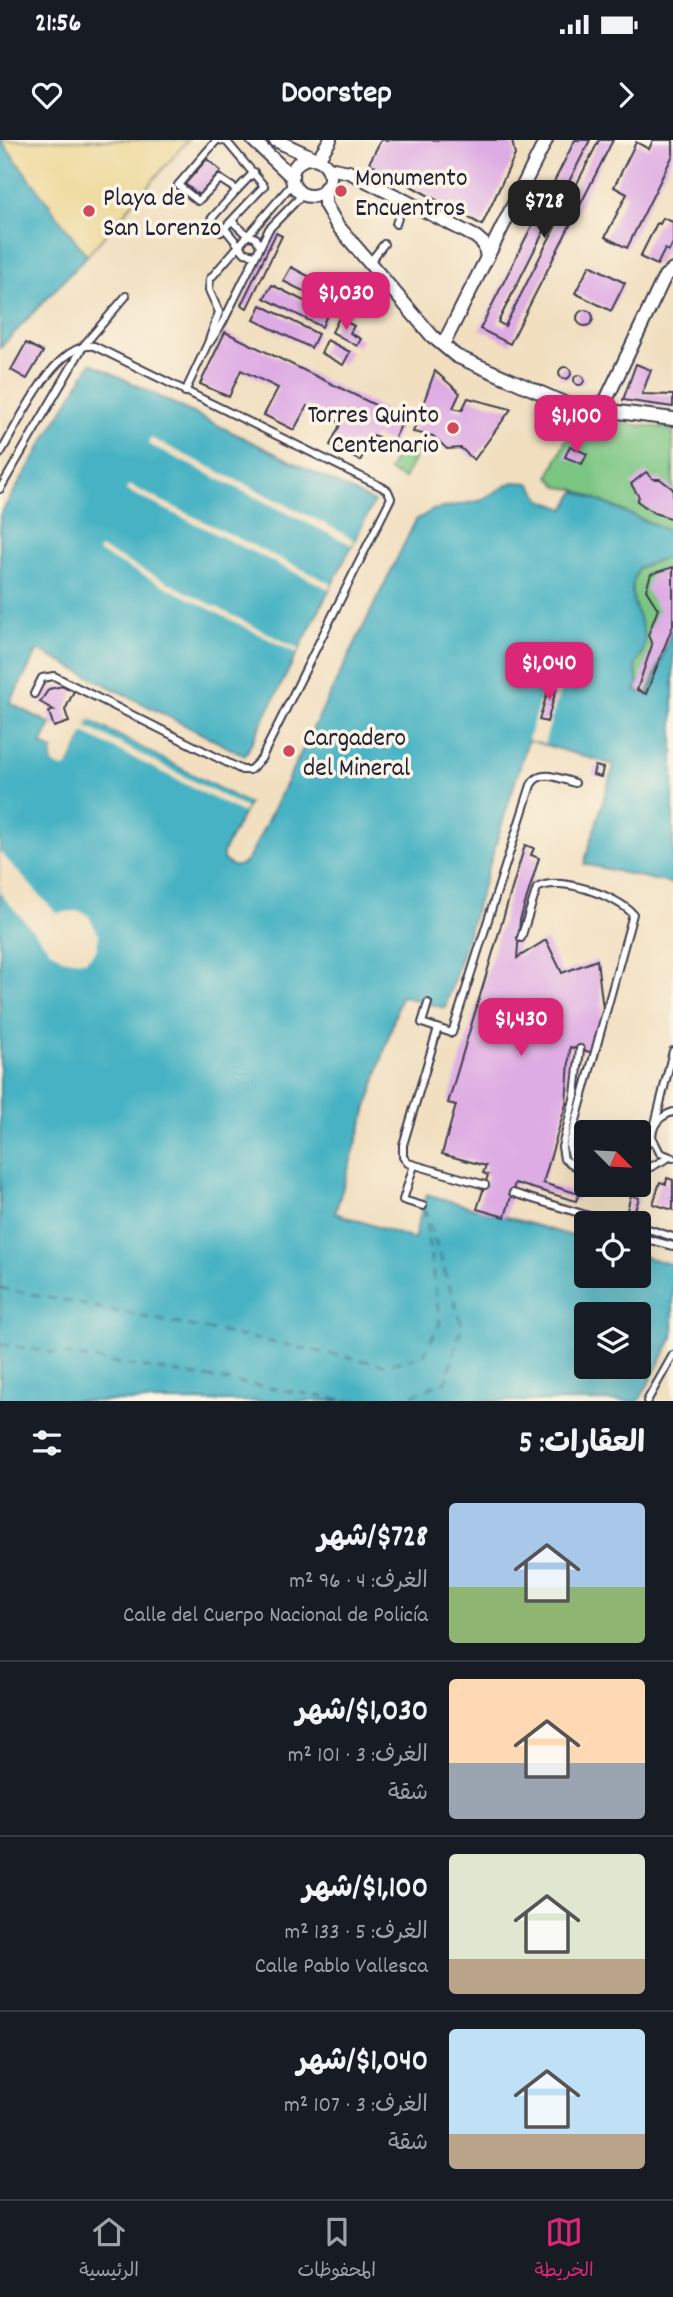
<!DOCTYPE html>
<html lang="ar">
<meta charset="utf-8">
<style>
:root{--surface:#171b24;--page:#20242c;--text:#f1f3f6;--muted:#9ea1a6;--line:#363941;--accent:#db2777}
body{margin:0;font-family:Dekko,"Playpen Sans Arabic",sans-serif;background:var(--page);color:var(--text);direction:rtl;height:100vh;display:flex;flex-direction:column;font-size:26px;white-space:nowrap}
*{box-sizing:border-box;margin:0}
p{font-size:23px;color:var(--muted)}
.icon{flex:none;width:38px;height:38px;fill:none;stroke:currentColor;stroke-width:2;stroke-linecap:round;stroke-linejoin:round}
.map{position:relative;height:1261px;overflow:hidden;direction:ltr}
.side{display:flex;flex-direction:column;background:var(--surface);flex:1}
.side>*{flex:none}
.needle{width:46px;rotate:114deg}
.tools{position:absolute;left:574px;top:980px;display:grid;gap:14px}
.tools a{display:grid;place-items:center;width:77px;height:77px;border-radius:7px;background:var(--surface);box-shadow:0 7px 28px #0002;font-size:35px}
.price{position:absolute;translate:-50% -60px;padding:0 16px;border-radius:14px;background:var(--accent);color:#fff;font-size:23px;line-height:46px;filter:drop-shadow(0 2px 4px #0008)}
.price::after{content:'';position:absolute;left:50%;top:42px;width:21px;height:16px;margin-left:-10px;background:inherit;clip-path:polygon(0 0,100% 0,50% 100%)}
.price.on{background:#222;color:#fff}
ul{padding:0;list-style:none}
li{display:flex;align-items:center;gap:21px;height:175px;padding:0 28px}
li+li{border-top:2px solid var(--line)}
li span{display:grid;place-items:center;flex:none;width:196px;height:140px;border-radius:7px;color:#555}
li>.icon{margin-inline-start:auto}
span .icon{width:84px;height:84px;fill:#fffc;stroke-width:1}
li b{font-size:30px}
h2{display:flex;justify-content:space-between;align-items:center;height:84px;padding:0 28px;font-size:30px}
.status{display:flex;justify-content:space-between;align-items:center;height:49px;padding:0 35px;background:var(--surface);direction:ltr}
.status svg{height:19px;fill:currentColor}
header{display:flex;justify-content:space-between;align-items:center;height:91px;padding:0 28px;background:var(--surface);font-size:32px;font-weight:700}
.dock{display:flex;justify-content:space-around;align-items:center;height:98px;border-top:2px solid var(--line);background:var(--surface);font-size:19px;color:var(--muted)}
.dock a{display:grid;justify-items:center;gap:4px}
.dock .on{color:var(--accent)}
.map>svg:first-child{display:block}
</style>
<div class="status"><b>21:56</b><svg viewBox="0 0 49 12"><path d="M0 12V9h3v3zM5 12V6h3v6zM10 12V3h3v9zM15 12V0h3v12zM26 1h20v11H26zM47 4h2v5h-2z"/></svg></div>
<header><svg class="icon" aria-label="forward" viewBox="0 0 24 24"><path d="M9 5l7 7-7 7"/></svg>Doorstep<svg class="icon" aria-label="heart" viewBox="0 0 24 24"><path d="M12 20l-8-8c-3-5 5-10 8-4 3-6 11-1 8 4z"/></svg></header>
<div class="map">
<svg width="673" height="1261" viewBox="0 0 673 1261">
<rect width="100%" height="100%" fill="#fcf5e5"/>
<filter id="ink" filterUnits="userSpaceOnUse"><feTurbulence type="fractalNoise" baseFrequency=".0143" numOctaves="2"/><feDisplacementMap in="SourceGraphic" scale="14" xChannelSelector="R" yChannelSelector="G"/><feConvolveMatrix kernelMatrix="1 2 1 2 8 2 1 2 1" color-interpolation-filters="sRGB"/></filter>
<filter id="wash" filterUnits="userSpaceOnUse"><feTurbulence type="fractalNoise" baseFrequency=".00686" numOctaves="4" result="noise"/><feDisplacementMap in="SourceGraphic" scale="28" xChannelSelector="R" yChannelSelector="G"/><feGaussianBlur stdDeviation="1.57" result="paint"/><feColorMatrix in="noise" values="0 0 0 0 0 0 0 0 0 0 0 0 0 0 0 0 0 1.4 0 .05"/><feComposite in="paint" operator="in"/></filter>
<g filter="url(#wash)">
<rect width="100%" height="100%" fill="#f1dfc0"/>
<!-- green -->
<g fill="#7cc683" stroke="#4f745f" stroke-width="2">
<polygon points="598,281 673,289 673,393 574,349 559,347 549,336 571,288"/>
<polygon points="401,305 418,312 404,339 389,331"/>
<path d="M673,405V487L648,555L634,551L638,544L635,525C656,498 632,477 632,450C632,443 636,434 638,428L670,416Z"/>
</g>
<!-- sand -->
<polygon fill="#eeda9e" stroke="#887e6c" stroke-width="2" points="1,0 188,0 87,116"/>
<!-- water -->
<g fill="#46b2c3" stroke="#346a7f" stroke-width="2" fill-rule="evenodd">
<polygon points="1,0 87,116 0,208 0,0"/>
<path d="M91,223L374,362L245,616L38,510L10,563L51,584L41,604L53,610L52,624L68,626L90,580L249,663L223,712V719C232,730 243,728 250,716L416,380L433,370L479,361L513,342L530,343L542,360L565,369L576,351L673,393L670,416L638,428C636,434 632,443 632,450C632,477 658,495 635,525L638,544L635,551L650,555L673,486V744L584,724L614,625L528,600L445,868L401,856L335,1073L414,1099L426,1054L586,1100V1136H639V1115L673,1125V1197L639,1261H0V375ZM586,1174H639V1227H586Z"/>
</g>
<!-- pier -->
<g fill="#f1dfc0">
<polygon points="151,298 335,389 354,400 352,405 148,304"/>
<polygon points="129,345 332,444 329,449 126,350"/>
<polygon points="100,408 279,499 299,509 296,513 98,412"/>
<polygon points="549,530 565,534 544,604 528,600"/>
<polygon points="91,577 250,659 249,663 91,580 87,587 246,668 243,673 84,593 68,626 63,628 52,624 53,610 56,611 55,622 66,623"/>
<polygon points="0,712 56,773 79,771 88,775 99,795 96,811 85,821 64,819 51,811 0,753"/>
</g>
<g fill="none" stroke-linecap="round" stroke-linejoin="round">
<!-- ferry -->
<g stroke="#305c71" stroke-width="2" stroke-dasharray="9 7" stroke-linecap="butt">
<polyline points="0,1148 386,1225 423,1216 440,1183 424,1069"/>
<polyline points="0,1204 351,1261"/>
<polyline points="398,1261 446,1241 462,1185 425,1070"/>
</g>
</g>
<g id="blocks">
<!-- building -->
<g fill="#deace4">
<polygon points="381,0 512,0 515,15 482,85 369,23"/>
<polygon points="575,0 590,0 498,182 505,186 599,0 613,0 510,204 480,189"/>
<polygon points="653,0 673,0 673,15 627,108 605,97 627,54 614,47 636,2 649,9"/>
<polygon points="207,19 221,31 199,55 185,44"/>
<polygon points="663,78 673,82 673,103 669,111 665,109 657,125 640,117 657,83 660,84"/>
<polygon points="276,93 282,96 247,168 241,165"/>
<polygon points="590,125 625,143 611,171 575,153"/>
<polygon points="291,127 312,138 309,144 319,149 315,157 283,141"/>
<polygon points="272,145 328,173 322,187 264,158"/>
<polygon points="261,165 318,194 311,208 254,180"/>
<circle cx="585" cy="178" r="8"/>
<polygon points="339,178 354,186 350,193 361,199 357,206 332,192"/>
<polygon points="225,192 404,279 392,304 374,295 360,321 330,305 341,283 307,266 294,290 264,275 278,248 241,230 229,257 200,244"/>
<polygon points="327,200 350,212 343,225 321,213"/>
<polygon points="26,203 43,212 27,239 11,230"/>
<polygon points="636,224 651,230 642,254 673,255 673,267 623,260"/>
<circle cx="565" cy="233" r="6"/>
<polygon points="435,231 460,253 453,268 462,270 468,258 511,269 474,320 461,308 447,309 433,296 413,292"/>
<circle cx="579" cy="240" r="5"/>
<polygon points="570,306 587,314 582,324 565,317"/>
<polygon points="646,332 653,339 660,339 673,349 673,379 654,373 637,361 639,357 631,344"/>
<polygon points="673,427 673,485 646,554 637,550 652,505 648,495 658,469 646,450 651,434"/>
<polygon points="551,541 558,543 547,582 539,580"/>
<polygon points="63,546 74,551 65,570 69,582 54,587 49,572 54,570 40,562 49,549"/>
<polygon points="595,626 603,628 601,637 593,635"/>
<polygon points="525,705 534,708 531,715 539,718 520,780 517,818 546,800 562,833 597,820 603,869 594,913 570,907 566,964 543,1043 579,1054 576,1061 515,1043 505,1077 477,1069 488,1035 483,1033 486,1026 442,1014 456,965 448,963"/>
<polygon points="667,1038 673,1040 673,1070 653,1064 660,1042 666,1044"/>
<polygon points="631,1055 639,1058 633,1076 626,1074"/>
</g>
</g>
</g>
<g filter="url(#ink)">
<use href="#blocks" fill-opacity="0" stroke="#413e4f" stroke-width="2"/>
<g fill="none" stroke-linecap="round" stroke-linejoin="round">
<defs>
<g id="lane">
<polyline points="217,0 178,45 198,61 220,39 237,50 211,79 212,85 221,92 264,46 227,2 220,0"/>
<polyline points="237,50 254,32"/>
<polyline points="233,82 247,95 256,98 260,106"/>
<polyline points="396,84 404,60"/>
<polyline points="226,90 245,113 256,115"/>
<polyline points="370,122 384,104"/>
<polyline points="210,202 223,182 269,89 303,54"/>
<polyline points="185,252 208,203 219,172 209,150 210,139 293,43"/>
<path d="M0,314C18,284 54,202 94,206L382,347L388,351L391,358L261,619L250,630H242L54,536L42,538L34,554"/>
<polyline points="0,349 84,205 126,156"/>
<path d="M521,798L537,748C559,735 617,756 633,774L569,1006L572,1016L586,1023"/>
<path d="M428,863L422,883L452,893L531,645C540,628 560,639 575,643"/>
<polyline points="438,888 403,1005 403,1017 408,1023 485,1045"/>
<polyline points="580,909 575,955 562,1007 564,1019 586,1033"/>
<path d="M673,972C660,976 653,983 652,997L660,1013L673,1018"/>
<polyline points="655,984 673,911"/>
<polyline points="639,1017 652,997"/>
<polyline points="414,1025 403,1060 423,1066"/>
<polyline points="639,1033 668,1018"/>
<polyline points="513,1053 606,1081 624,1083"/>
<polyline points="639,1086 673,1097"/>
<polyline points="639,1097 673,1106"/>
<polyline points="647,1261 673,1215"/>
</g>
<g id="street">
<polyline points="253,0 292,37"/>
<polyline points="275,0 314,18"/>
<circle cx="311" cy="37" r="19"/>
<polyline points="318,19 330,0"/>
<polyline points="328,28 349,32 476,97 484,104 487,117"/>
<polyline points="325,48 325,64 337,85 432,196 456,216 571,266 673,279"/>
<polyline points="446,199 546,0"/>
<polyline points="591,270 599,268 607,258 665,136 673,130"/>
</g>
</defs>
<!-- lane casing -->
<use href="#lane" stroke="#413e4f" stroke-width="10"/>
<!-- street casing -->
<use href="#street" stroke="#413e4f" stroke-width="16"/>
<!-- lane -->
<use href="#lane" stroke="#fff" stroke-width="6"/>
<!-- street -->
<use href="#street" stroke="#fff" stroke-width="12"/>
</g>
</g>
<!-- markers -->
<g fill="#d1495b" stroke="#fcf5e5" stroke-width="2.5">
<circle cx="341" cy="51" r="7"/>
<circle cx="89" cy="71" r="7"/>
<circle cx="453" cy="288" r="7"/>
<circle cx="289" cy="611" r="7"/>
</g>
<g text-anchor="middle" stroke-width="7" stroke-linejoin="round" paint-order="stroke">
<!-- poi labels -->
<g font-size="26" fill="#22223b" stroke="#fcf5e5" text-anchor="start">
<text x="355" y="45">Monumento<tspan x="355" dy="30">Encuentros</tspan></text>
<text x="103" y="65">Playa de<tspan x="103" dy="30">San Lorenzo</tspan></text>
<text x="439" y="282" text-anchor="end">Torres Quinto<tspan x="439" dy="30">Centenario</tspan></text>
<text x="303" y="605">Cargadero<tspan x="303" dy="30">del Mineral</tspan></text>
</g>
</g>
</svg>
<div class="tools">
<a><svg class="needle" viewBox="-14 -14 28 28"><path d="M0-13l5 13h-10z" fill="#e53935"/><path d="M0 13l5-13h-10z" fill="#9ea1a6"/></svg></a>
<a><svg class="icon" aria-label="locate" viewBox="0 0 24 24"><circle cx="12" cy="12" r="6"/><path d="M12 2v4M12 18v4M2 12h4M18 12h4"/></svg></a>
<a><svg class="icon" aria-label="layers" viewBox="0 0 24 24"><path d="M12 4l9 5-9 5-9-5zM3 14l9 5 9-5"/></svg></a>
</div>
<b class="price on" style="left:544px;top:100px">$728</b>
<b class="price" style="left:346px;top:192px">$1,030</b>
<b class="price" style="left:576px;top:315px">$1,100</b>
<b class="price" style="left:549px;top:562px">$1,040</b>
<b class="price" style="left:521px;top:918px">$1,430</b>
</div>
<section class="side">
<h2>العقارات: 5<svg class="icon" aria-label="filters" viewBox="0 0 24 24"><path d="M4 7h16M4 17h16"/><circle cx="9" cy="7" r="2"/><circle cx="15" cy="17" r="2"/></svg></h2>
<ul>
<li><span style="background:linear-gradient(#a9c7e8 60%,#8fb573 0)"><svg class="icon" aria-label="home" viewBox="0 0 24 24"><path d="M3 11l9-7 9 7M6 9v11h12V9"/></svg></span><div><b>$728/شهر</b><p>الغرف: 4 · 96 m²</p><p>Calle del Cuerpo Nacional de Policía</p></div></li>
<li><span style="background:linear-gradient(#ffd9b3 60%,#9aa5b1 0)"><svg class="icon" aria-label="home" viewBox="0 0 24 24"><path d="M3 11l9-7 9 7M6 9v11h12V9"/></svg></span><div><b>$1,030/شهر</b><p>الغرف: 3 · 101 m²</p><p>شقة</p></div></li>
<li><span style="background:linear-gradient(#dfe7d0 75%,#b9a48a 0)"><svg class="icon" aria-label="home" viewBox="0 0 24 24"><path d="M3 11l9-7 9 7M6 9v11h12V9"/></svg></span><div><b>$1,100/شهر</b><p>الغرف: 5 · 133 m²</p><p>Calle Pablo Vallesca</p></div></li>
<li><span style="background:linear-gradient(#bfe0f5 75%,#b9a48a 0)"><svg class="icon" aria-label="home" viewBox="0 0 24 24"><path d="M3 11l9-7 9 7M6 9v11h12V9"/></svg></span><div><b>$1,040/شهر</b><p>الغرف: 3 · 107 m²</p><p>شقة</p></div></li>
</ul>
</section>
<nav class="dock">
<a class="on"><svg class="icon" aria-label="map" viewBox="0 0 24 24"><path d="M3 6l6-2 6 2 6-2v14l-6 2-6-2-6 2zM9 4v14M15 6v14"/></svg>الخريطة</a>
<a><svg class="icon" aria-label="saved" viewBox="0 0 24 24"><path d="M7 4h10v16l-5-4-5 4z"/></svg>المحفوظات</a>
<a><svg class="icon" aria-label="home" viewBox="0 0 24 24"><path d="M3 11l9-7 9 7M6 9v11h12V9"/></svg>الرئيسية</a>
</nav>
